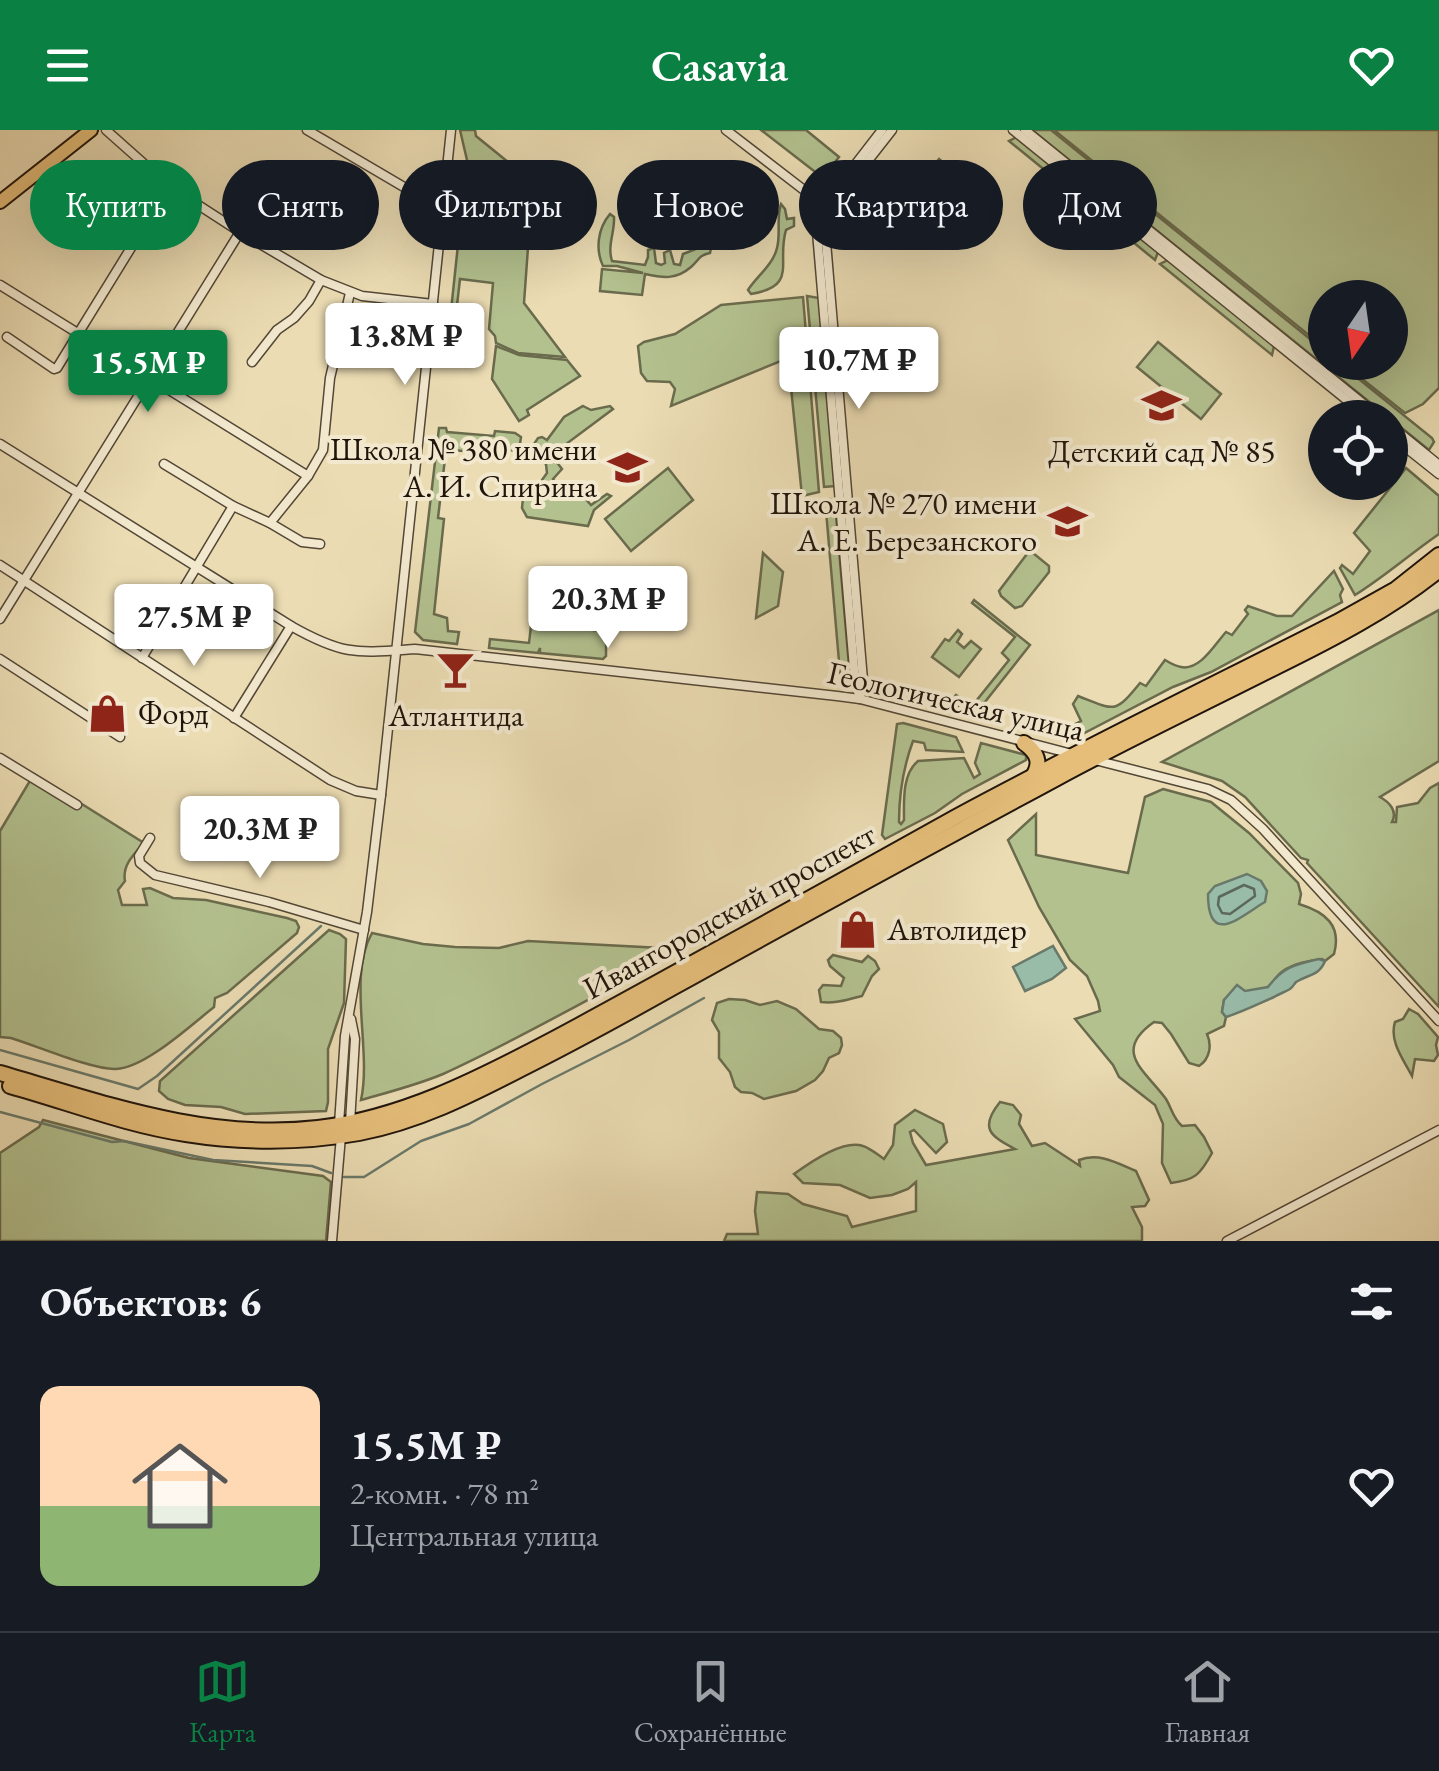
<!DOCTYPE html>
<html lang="ru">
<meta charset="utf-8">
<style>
:root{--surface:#171b24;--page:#20242c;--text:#f1f3f6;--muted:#9ea1a6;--line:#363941;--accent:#0b8043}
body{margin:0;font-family:"EB Garamond",serif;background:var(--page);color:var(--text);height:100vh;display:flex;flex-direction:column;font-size:38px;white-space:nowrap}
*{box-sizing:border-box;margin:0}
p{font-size:32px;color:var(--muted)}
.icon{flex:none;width:55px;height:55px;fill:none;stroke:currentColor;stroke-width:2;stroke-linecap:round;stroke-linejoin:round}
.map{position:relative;height:1111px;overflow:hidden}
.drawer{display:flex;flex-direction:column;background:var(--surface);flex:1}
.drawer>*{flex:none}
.guide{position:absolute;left:30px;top:30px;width:1380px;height:90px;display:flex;gap:20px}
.needle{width:65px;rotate:193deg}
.buttons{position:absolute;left:1308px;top:150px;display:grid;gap:20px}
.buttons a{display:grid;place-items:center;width:100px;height:100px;border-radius:50%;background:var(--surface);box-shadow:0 10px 40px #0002;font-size:50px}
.price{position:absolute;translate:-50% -85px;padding:0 22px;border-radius:10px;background:#fff;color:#222;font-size:32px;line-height:65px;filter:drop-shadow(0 2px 5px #0008)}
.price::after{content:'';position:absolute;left:50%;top:60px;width:30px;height:22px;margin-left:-15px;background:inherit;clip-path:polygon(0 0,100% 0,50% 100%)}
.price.current{background:var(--accent);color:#fff}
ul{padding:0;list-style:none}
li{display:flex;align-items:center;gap:30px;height:250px;padding:0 40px}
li+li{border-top:2px solid var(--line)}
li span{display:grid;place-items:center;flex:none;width:280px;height:200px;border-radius:20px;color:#555}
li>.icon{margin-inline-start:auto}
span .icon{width:120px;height:120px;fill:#fffc;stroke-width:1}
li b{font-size:42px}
h2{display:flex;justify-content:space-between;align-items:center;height:120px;padding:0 40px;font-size:42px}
.tag{padding:0 35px;border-radius:45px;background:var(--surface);box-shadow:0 10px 40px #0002;font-size:35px;line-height:90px}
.tag.current{background:var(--accent);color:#fff}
header{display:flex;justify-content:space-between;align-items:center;height:130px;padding:0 40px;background:var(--accent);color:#fff;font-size:45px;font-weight:600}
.tab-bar{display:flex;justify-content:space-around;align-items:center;height:140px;border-top:2px solid var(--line);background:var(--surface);font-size:28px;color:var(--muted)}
.tab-bar a{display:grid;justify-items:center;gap:5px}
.tab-bar .current{color:var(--accent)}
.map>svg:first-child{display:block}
</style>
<header><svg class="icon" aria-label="menu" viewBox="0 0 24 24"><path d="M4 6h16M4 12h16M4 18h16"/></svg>Casavia<svg class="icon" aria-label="heart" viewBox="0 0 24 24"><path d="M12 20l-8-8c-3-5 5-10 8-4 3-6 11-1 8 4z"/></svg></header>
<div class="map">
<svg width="1439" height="1111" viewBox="0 0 1439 1111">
<rect width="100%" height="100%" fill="#ebdcb3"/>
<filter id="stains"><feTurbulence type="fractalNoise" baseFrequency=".002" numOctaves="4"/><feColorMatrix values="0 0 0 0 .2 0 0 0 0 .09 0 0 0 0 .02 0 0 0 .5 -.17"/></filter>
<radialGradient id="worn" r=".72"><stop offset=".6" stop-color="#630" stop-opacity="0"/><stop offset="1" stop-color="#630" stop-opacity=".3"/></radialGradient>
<!-- green -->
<g fill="#b3c18f" stroke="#6a6b4d" stroke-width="2.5">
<polygon points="460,0 475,0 476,6 524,45 518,48 493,35 475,33 520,67 532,62 524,173 565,227 518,223 496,213 495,206 489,199 493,153 460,149 456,184 460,186 460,190 450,190 467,30"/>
<polygon points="761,0 806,0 839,27 823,48"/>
<polygon points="1032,0 1051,0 1325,221 1325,232 1339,233 1432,308 1434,312 1429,320"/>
<polygon points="1054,0 1439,0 1439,258 1423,274 1405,283 1342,233 1390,232 1390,168 1325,168 1325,218"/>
<polygon points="1017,7 1158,122 1155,130 1009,11"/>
<polygon points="939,29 960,46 937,75 916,58"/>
<path d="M704,47C718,53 720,61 718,75L723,80L724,91L729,94L725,101L718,98L715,101L710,123C699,125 699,130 691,137C676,150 663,148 645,144L642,165L600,161L602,139L643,143L617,136H603C595,119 598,98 610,84L614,87C615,102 607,115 612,131L645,135L648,127V120L654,118L656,133L661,135L665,133L664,123L670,120L674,134L680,135L683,124L696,119L701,114L696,110L684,116L687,105L702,102L704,99L692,94L693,90L708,85V81L701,79L693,82L691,78L694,73H705L709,65L705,64L693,67L689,64L698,49Z"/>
<path d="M781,74L785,79L787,89L794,88V96L786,100C776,133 799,156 751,164L748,160C757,146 773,135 777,118C781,103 776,88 781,74Z"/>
<polygon points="1168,130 1274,216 1272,225 1160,134"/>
<polygon points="807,166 819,168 835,356 824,357"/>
<polygon points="803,167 819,362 802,366 788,228 671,276 675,259 670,252 647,251 641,243 638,216 644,212 675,204 721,175"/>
<polygon points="1158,212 1221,264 1201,289 1137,237"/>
<polygon points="496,216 519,225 567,230 580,246 527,280 529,285 519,291 492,249"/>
<path d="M583,276L591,280L610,276L613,279L554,323L552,326L562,339L553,349C561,361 568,371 583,366L591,375L607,364L611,366L594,380L588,396L527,387L522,378L523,368L537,357L547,343L546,334L530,320L538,308L542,307L547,310L564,287Z"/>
<polygon points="439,298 446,298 447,302 494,306 495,301 515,303 521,307 519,321 466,316 464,321 446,320 438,388 444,389 434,484 447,488 448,501 459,502 457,514 423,510 415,502"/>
<polygon points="668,338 693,370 631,421 605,389"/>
<path d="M1406,338L1439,366V404C1410,424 1384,447 1355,465L1340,438L1342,435L1353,444L1370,421L1354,403Z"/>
<polygon points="825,369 830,369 835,373 850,548 842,547 840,543"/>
<polygon points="763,423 783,442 778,476 756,488"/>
<polygon points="1033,423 1049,436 1049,442 1022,476 1015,478 1001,466 999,461 1027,424"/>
<path d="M1334,441L1343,459L1340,465L1342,472L1211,542L1173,557L1071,610L1052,606L1081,591L1073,574L1078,566C1115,580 1114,585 1140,553L1146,556L1165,530C1170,533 1175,536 1181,537C1200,541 1215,514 1226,502L1232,505L1248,484L1245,480L1248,476L1277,486H1292Z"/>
<polygon points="974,470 1030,515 977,582 949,574 956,565 972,576 1009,530 1002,523 1015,507 972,473"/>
<path d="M1439,480V631L1380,667C1389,672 1398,681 1392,692H1396L1397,677L1418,673L1430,658L1439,653V877L1307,733L1308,730L1301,728L1245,667L1222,651L1162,632Z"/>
<polygon points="544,494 602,501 606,507 606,526 603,529 540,523 540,518 538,523 489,518 490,509 529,513 531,496 543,497"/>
<polygon points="958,500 962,504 957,512 964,518 971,511 981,519 959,547 932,527 945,509 949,511"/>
<path d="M903,593L956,607L963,622L926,620L924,613L913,611C903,638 899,663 899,692L901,694L904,690C904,671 902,644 918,631L964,628L974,648L980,644L975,633L981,613L1026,625V630L962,664L935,683L885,709L882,705L897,594Z"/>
<path d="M34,644L144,713C134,724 122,735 125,751L118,760L122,775H147L143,759L150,758L173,768L206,770L287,788L296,791L299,797L297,803L227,863L215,868L214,877C191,895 145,938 116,939C93,940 37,916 11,908L0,907V701Z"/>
<path d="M1163,659L1211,672L1249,703L1298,753L1301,764L1299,774C1325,782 1342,795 1334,824L1325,831L1322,829C1311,830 1293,834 1283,841C1275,846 1274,854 1266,858C1256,862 1244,861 1233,862L1224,870L1222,882L1226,887L1224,896L1207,904C1212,915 1210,929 1199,936L1189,933L1171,904L1162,893L1154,892C1111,922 1146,941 1166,969C1172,979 1173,988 1182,996L1195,995L1204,1007L1212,1023C1200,1045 1195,1050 1171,1053L1162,1033L1163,994L1155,975L1119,947L1113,935L1075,889L1100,881L1098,871L1087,846L1070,830L1039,777L1008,710L1036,684V725L1128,743L1145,667Z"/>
<polygon points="329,800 340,804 346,809 344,873 328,919 328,972 326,981 245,984 221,977 185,975 168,969 159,961 160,951"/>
<path d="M372,803L423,814L455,817L499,818L528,811L680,819L679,821C600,862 524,907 443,944C417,955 389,962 361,970C372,920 347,847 372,803Z"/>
<path d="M833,825L862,832L868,826L875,831L879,839L872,846L862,866C848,869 836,874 821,872L819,860L823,855L841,856L844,848L830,836L828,830Z"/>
<polygon points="729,869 745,870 760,875 777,871 796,879 819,899 833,901 841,908 842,915 839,923 829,928 823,941 815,950 796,961 764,969 752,963 741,962 735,957 730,942 719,928 719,902 712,890 717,873"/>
<path d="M1409,879L1418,884L1438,907L1436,915L1438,925L1434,931L1415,929L1412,946C1403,929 1389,911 1395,892L1403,889Z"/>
<path d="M1000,972L1013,975L1021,985L1019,994L1032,1016L1045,1013L1080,1036L1079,1030C1099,1022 1117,1033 1136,1041L1149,1070L1145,1076L1132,1077L1142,1097V1111H724L727,1104H758L755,1081L757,1062L788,1064L803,1074L847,1086L852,1097L916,1081V1052L908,1059L892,1065L870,1068L840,1055L803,1053L794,1044C809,1033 844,1009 863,1016C870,1018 878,1025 884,1029L893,1015L895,995L915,980L943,994L947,1012L936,1023L914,1000L910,1002L913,1013L926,1035L1015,1019C990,1006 979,998 1000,972Z"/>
<polygon points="43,990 189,1028 323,1046 331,1052 326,1111 0,1111 0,1023 39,997"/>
</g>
<!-- water -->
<g fill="#99bca9" stroke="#69796a" stroke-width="2.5">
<path d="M1247,744L1261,751L1267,761L1265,772C1242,785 1208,819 1208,764L1215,756Z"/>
<polygon points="1053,816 1066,838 1052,849 1025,861 1013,837"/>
<path d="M1319,829L1325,831C1319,846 1309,844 1296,852C1294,854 1293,857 1290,859C1285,862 1279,864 1274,867C1258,874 1242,882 1226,887L1222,882L1224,870L1237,855L1245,861L1268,857C1283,837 1294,835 1319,829Z"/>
</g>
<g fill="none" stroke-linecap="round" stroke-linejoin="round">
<!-- shore -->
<polygon stroke="#5c685a" stroke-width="2.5" points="1244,755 1254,759 1255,766 1230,784 1222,783 1218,775 1219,767"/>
<!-- stream -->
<g stroke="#69796a" stroke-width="2.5">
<polyline points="0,920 138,959 157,946 321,796"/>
<polyline points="0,982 112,1012 124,1011 213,1030 312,1036 331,1043"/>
<polyline points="344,1047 364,1047 421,1011 469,994 542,954 629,910 704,868"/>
</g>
<defs>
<g id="minor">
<polyline points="106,0 169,56 240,102 321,150 362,166 433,174"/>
<polyline points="307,0 443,80"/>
<polyline points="726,0 826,77"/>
<polyline points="1013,0 1369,288"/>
<polyline points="1025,0 1381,288"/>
<polyline points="0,155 308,346"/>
<polyline points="7,207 54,239 57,238 169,56"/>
<polyline points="252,232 277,200 294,188 309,171 321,150"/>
<polyline points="1390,295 1439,335"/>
<polyline points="1390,305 1439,344"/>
<path d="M0,314L291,496C344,526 357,523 415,519L837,566L860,569L1072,624"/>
<polyline points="164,334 233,376 270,393 302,412 320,414"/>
<polyline points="270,393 308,346 323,320 330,248 350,163"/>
<polyline points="0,435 330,650 356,661 381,665"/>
<polyline points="0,489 240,102"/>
<polyline points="142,528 233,376"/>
<polyline points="0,529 120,607"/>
<polyline points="859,565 855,550 817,102 824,75 882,0"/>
<polyline points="860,569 863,550 825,100 827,87 834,74 892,0"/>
<polyline points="234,588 291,496"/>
<polyline points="0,628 77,675"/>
<polyline points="1095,630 1208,659 1231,670 1263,699 1439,891"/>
<polyline points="150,708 139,726 140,733 155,745 269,772 364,800"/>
<polyline points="350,993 355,909 351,889"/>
<polyline points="339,994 345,906 367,782 381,665 451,0"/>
<polyline points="332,1111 341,1006"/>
<polyline points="1227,1111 1439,1000"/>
</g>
<polyline id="primary" points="0,72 91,0"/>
<g id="trunk">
<path d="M1024,613C1038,623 1042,633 1032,648"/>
<path d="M0,943C104,973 207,1011 318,998C401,988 476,950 550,911C614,877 678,841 742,806C813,767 883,727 954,688C1080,620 1209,557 1337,492L1396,459L1439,425"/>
<path d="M10,956C68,972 126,995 186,1004C243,1013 302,1013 359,1003C417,992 469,966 521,939C573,913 624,885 674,857C801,786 929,717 1057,648C1129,609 1203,574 1276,537C1333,509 1389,480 1439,440"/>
</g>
</defs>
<!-- minor casing -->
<use href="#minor" stroke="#534735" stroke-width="11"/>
<!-- primary casing -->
<use href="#primary" stroke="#20150b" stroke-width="16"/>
<!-- trunk casing -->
<use href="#trunk" stroke="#20150b" stroke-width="18"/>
<!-- minor -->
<use href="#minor" stroke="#f2e8ce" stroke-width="8"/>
<!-- primary -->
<use href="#primary" stroke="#e6be7a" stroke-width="12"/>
<!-- trunk -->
<use href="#trunk" stroke="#e6be7a" stroke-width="14"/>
</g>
<!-- icons -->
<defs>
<symbol id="school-bare" viewBox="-9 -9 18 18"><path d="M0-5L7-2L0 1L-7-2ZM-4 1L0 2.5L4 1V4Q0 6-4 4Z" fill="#8f2418" stroke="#f2e8ce" stroke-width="2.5" paint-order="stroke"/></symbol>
<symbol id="bar-bare" viewBox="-9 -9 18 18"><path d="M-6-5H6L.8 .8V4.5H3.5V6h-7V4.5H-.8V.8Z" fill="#8f2418" stroke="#f2e8ce" stroke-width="2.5" paint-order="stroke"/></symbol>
<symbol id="shop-bare" viewBox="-9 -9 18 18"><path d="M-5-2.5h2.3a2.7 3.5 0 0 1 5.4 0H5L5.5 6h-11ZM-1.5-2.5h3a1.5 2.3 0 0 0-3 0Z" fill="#8f2418" stroke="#f2e8ce" stroke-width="2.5" paint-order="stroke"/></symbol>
</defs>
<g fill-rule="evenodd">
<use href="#school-bare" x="1134" y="248" width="55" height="55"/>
<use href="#school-bare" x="600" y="310" width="55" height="55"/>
<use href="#school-bare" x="1040" y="364" width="55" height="55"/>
<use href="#bar-bare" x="428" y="512" width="55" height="55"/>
<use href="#shop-bare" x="80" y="556" width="55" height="55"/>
<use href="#shop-bare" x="830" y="772" width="55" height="55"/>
</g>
<g text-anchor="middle" stroke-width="8" stroke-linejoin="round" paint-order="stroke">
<!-- poi labels -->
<g font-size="32" fill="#20150b" stroke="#f2e8ce" text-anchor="end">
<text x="597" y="330">Школа № 380 имени<tspan x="597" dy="37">А. И. Спирина</tspan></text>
<text x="1162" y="332" text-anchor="middle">Детский сад № 85</text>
<text x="1037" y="384">Школа № 270 имени<tspan x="1037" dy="37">А. Е. Березанского</tspan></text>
<text x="138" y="594" text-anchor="start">Форд</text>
<text x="456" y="596" text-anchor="middle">Атлантида</text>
<text x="887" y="810" text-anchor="start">Автолидер</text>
</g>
<!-- street labels -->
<g font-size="32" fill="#20150b" stroke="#f2e8ce">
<text transform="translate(956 571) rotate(13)" y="11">Геологическая улица</text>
<text transform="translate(729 781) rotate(-29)" y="11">Ивангородский проспект</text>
</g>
</g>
<rect width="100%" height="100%" filter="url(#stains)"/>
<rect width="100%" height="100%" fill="url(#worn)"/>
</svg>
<div class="buttons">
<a><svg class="needle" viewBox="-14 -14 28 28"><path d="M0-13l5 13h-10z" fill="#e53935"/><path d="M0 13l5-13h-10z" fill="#9ea1a6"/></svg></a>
<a><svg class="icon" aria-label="locate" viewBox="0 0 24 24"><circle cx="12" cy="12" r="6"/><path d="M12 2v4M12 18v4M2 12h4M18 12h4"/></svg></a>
</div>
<b class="price" style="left:405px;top:258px">13.8M ₽</b>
<b class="price" style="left:859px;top:282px">10.7M ₽</b>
<b class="price current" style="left:148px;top:285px">15.5M ₽</b>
<b class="price" style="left:608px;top:521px">20.3M ₽</b>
<b class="price" style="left:194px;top:539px">27.5M ₽</b>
<b class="price" style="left:260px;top:751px">20.3M ₽</b>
<div class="guide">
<a class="tag current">Купить</a>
<a class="tag">Снять</a>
<a class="tag">Фильтры</a>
<a class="tag">Новое</a>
<a class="tag">Квартира</a>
<a class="tag">Дом</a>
</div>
</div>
<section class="drawer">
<h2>Объектов: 6<svg class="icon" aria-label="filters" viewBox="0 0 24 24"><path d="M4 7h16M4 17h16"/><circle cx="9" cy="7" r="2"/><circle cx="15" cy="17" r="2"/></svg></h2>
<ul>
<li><span style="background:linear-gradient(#ffd9b3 60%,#8fb573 0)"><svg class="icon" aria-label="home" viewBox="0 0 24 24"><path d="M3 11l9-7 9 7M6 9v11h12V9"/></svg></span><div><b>15.5M ₽</b><p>2-комн. · 78 m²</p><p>Центральная улица</p></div><svg class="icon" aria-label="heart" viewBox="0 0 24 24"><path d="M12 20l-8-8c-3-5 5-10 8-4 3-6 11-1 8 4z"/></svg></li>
</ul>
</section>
<nav class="tab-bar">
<a class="current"><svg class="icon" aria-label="map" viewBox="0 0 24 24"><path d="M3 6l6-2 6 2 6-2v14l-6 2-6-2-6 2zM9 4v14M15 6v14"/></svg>Карта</a>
<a><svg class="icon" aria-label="saved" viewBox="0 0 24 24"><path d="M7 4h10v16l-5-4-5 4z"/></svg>Сохранённые</a>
<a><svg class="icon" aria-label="home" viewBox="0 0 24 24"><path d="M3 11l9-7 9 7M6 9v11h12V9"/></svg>Главная</a>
</nav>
